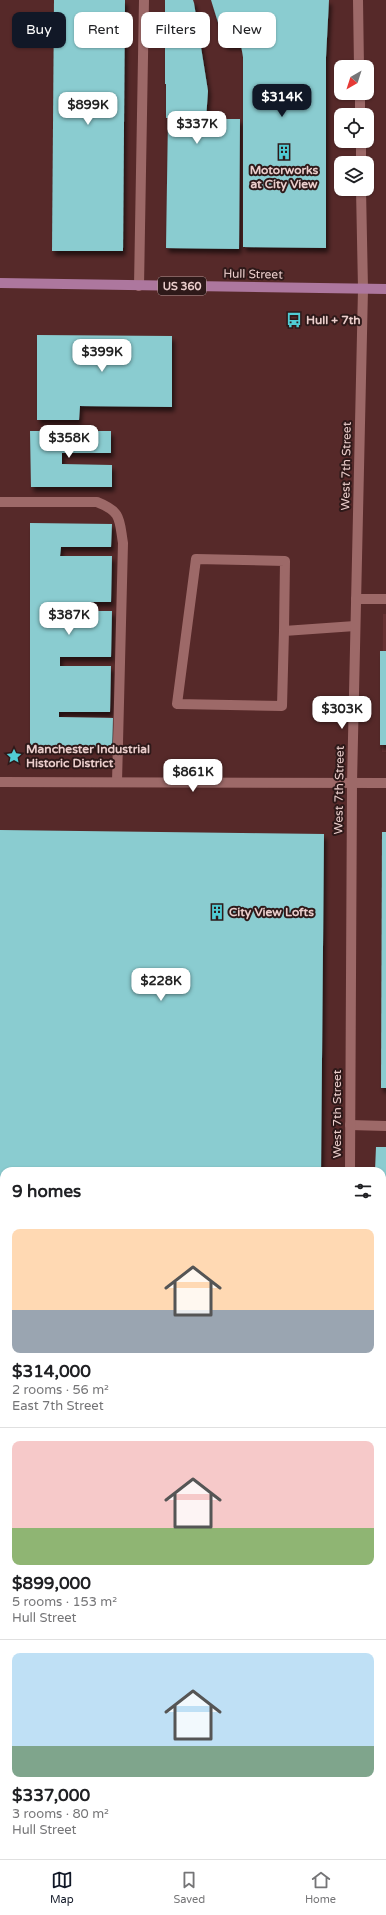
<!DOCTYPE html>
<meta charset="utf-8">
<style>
:root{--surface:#fff;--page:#f6f6f6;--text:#202124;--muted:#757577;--line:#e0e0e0;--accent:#111827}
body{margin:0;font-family:"Varela Round",sans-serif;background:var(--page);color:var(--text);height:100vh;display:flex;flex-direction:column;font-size:15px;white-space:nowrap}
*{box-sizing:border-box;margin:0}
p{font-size:13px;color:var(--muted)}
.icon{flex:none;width:22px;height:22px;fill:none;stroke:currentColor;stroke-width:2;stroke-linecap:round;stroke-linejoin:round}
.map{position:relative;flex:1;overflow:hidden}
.details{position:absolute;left:0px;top:1167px;width:386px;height:692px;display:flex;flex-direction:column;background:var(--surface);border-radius:12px 12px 0 0;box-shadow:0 1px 3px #0004}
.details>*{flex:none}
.top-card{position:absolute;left:12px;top:12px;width:362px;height:36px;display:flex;gap:8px}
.needle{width:26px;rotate:219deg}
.buttons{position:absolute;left:334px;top:60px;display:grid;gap:8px}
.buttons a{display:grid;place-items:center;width:40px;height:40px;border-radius:8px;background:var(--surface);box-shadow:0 1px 3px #0004;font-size:20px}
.price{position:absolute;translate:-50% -34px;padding:0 9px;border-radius:8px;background:#fff;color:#222;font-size:13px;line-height:26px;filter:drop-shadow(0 1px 2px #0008)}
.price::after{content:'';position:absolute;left:50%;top:24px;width:12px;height:9px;margin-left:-6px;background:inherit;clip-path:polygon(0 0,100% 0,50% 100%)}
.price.current{background:var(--accent);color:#fff}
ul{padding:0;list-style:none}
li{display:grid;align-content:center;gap:8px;height:212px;padding:0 12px}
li+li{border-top:1px solid var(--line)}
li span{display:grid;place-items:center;height:124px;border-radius:8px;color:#555}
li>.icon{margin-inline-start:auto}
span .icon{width:72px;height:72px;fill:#fffc;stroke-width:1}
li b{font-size:17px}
h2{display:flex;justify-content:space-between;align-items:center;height:48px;padding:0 12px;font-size:17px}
.pill{padding:0 14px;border-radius:8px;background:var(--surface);box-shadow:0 1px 3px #0004;font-size:14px;line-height:36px}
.pill.current{background:var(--accent);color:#fff}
.dock{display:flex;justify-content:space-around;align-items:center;height:56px;border-top:1px solid var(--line);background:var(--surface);font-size:11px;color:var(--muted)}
.dock a{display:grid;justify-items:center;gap:2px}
.dock .current{color:var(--accent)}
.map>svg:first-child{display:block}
</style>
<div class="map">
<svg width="386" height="1859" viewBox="0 0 386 1859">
<defs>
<filter id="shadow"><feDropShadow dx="2.5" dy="4.5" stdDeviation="2" flood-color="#0009"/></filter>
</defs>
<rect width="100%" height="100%" fill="#562929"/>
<!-- built -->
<g fill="#663132">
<polygon points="383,614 386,614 386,752 382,752"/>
<polygon points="382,1804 386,1804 386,1859 364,1859 364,1855 382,1855"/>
</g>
<!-- building -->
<g fill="#8accd0" filter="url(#shadow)">
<polygon points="54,0 125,0 123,251 52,251"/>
<polygon points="165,0 193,0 194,3 208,91 206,119 240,119 239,249 166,248 168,118 166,118 166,84 165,84"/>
<polygon points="211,0 329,0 326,57 326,248 243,247 243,57 241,45 225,45"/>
<polygon points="37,335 172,336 172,407 80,406 79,420 37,420"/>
<polygon points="30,431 111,431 111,453 62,453 62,464 112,465 112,487 31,487"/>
<polygon points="30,523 112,524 111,547 61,547 60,556 112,556 111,602 61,602 60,611 112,611 111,657 60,657 60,666 111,666 110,712 59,712 59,717 113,718 112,748 30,745"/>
<rect x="380" y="651" width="6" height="94"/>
<polygon points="0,830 324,834 321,1171 4,1171 4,1245 0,1245"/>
<polygon points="382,832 386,832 386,1088 381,1088"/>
<polygon points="376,1147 386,1147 386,1251 382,1251 382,1171 375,1171"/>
<polygon points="382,1349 386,1350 386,1732 382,1732"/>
</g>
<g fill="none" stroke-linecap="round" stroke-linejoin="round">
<!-- service -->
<g stroke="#9d6968" stroke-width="10">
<polyline points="139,286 144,0"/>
<path d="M0,502H97C122,512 119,519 123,543L117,782"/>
<polyline points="356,599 386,599"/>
<polyline points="284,631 285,561 196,559 177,704 282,706 284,631 355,626"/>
<polyline points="350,1125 386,1126"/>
</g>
<!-- minor -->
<g stroke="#9d6968" stroke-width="10">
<polyline points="358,0 359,67"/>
<polyline points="360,93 360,115"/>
<polyline points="361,141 361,163"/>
<polyline points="361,189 363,289"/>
<polyline points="382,1277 386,1277"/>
<polyline points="0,1280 4,1280"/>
<polyline points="0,1768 4,1768"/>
<polyline points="382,1776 386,1776"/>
<polyline points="62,1859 63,1855"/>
<polyline points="134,1859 134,1855"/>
</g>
<!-- tertiary -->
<g stroke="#9d6968" stroke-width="10">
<polyline points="0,782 386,783"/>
<polyline points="350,1171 352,783 363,289"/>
<polyline points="348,1855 348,1859"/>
</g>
<!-- primary -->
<polyline stroke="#ad779e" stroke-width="10" points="0,283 386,289"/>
</g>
<!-- icons -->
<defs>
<symbol id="building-bare" viewBox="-9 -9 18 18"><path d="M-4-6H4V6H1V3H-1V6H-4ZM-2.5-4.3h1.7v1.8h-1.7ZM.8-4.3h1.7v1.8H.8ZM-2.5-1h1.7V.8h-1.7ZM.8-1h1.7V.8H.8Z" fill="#51ccd4" stroke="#2e1919" stroke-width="2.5" paint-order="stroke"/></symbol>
<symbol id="bus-bare" viewBox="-9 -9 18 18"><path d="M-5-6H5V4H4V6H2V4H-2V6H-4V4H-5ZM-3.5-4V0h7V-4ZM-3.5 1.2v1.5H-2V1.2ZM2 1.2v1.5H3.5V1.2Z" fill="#51ccd4" stroke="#2e1919" stroke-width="2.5" paint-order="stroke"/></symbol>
<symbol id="sight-bare" viewBox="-9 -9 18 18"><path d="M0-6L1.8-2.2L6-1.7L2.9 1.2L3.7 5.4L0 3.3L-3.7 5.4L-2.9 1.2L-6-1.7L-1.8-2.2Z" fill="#51ccd4" stroke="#2e1919" stroke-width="2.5" paint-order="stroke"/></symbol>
</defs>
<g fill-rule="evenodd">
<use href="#building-bare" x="273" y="141" width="22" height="22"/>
<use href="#bus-bare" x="283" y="309" width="22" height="22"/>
<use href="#sight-bare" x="3" y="745" width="22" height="22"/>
<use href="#building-bare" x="206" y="901" width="22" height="22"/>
</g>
<g text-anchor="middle" stroke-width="4" stroke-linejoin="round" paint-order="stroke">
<!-- shield labels -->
<rect fill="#2e1919" stroke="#b29896" stroke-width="1" x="158" y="277" width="48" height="18" rx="3"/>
<g font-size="11" font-weight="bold" fill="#ebcecc">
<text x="182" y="290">US 360</text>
</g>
<!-- poi labels -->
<g font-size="12" font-weight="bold" fill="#ebcecc" stroke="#2e1919" text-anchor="start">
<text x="284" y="174" text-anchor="middle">Motorworks<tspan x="284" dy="14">at City View</tspan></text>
<text x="306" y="324">Hull + 7th</text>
<text x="26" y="753">Manchester Industrial<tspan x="26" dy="14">Historic District</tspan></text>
<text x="229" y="916">City View Lofts</text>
</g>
<!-- street labels -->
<g font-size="12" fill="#ebcecc" stroke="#2e1919">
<text transform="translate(253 274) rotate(1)" y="4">Hull Street</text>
<text transform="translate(346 466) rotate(-89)" y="4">West 7th Street</text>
<text transform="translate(339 790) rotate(-89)" y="4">West 7th Street</text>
<text transform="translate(337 1114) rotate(-90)" y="4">West 7th Street</text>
</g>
</g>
</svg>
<div class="buttons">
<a><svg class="needle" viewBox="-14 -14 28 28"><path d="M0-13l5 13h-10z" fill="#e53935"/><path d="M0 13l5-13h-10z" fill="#757577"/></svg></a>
<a><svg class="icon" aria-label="locate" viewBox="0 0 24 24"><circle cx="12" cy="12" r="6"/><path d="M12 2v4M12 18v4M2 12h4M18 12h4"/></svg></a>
<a><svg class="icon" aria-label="layers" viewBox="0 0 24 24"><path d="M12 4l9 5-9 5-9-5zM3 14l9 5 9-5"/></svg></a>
</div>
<b class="price current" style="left:282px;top:118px">$314K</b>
<b class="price" style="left:88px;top:126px">$899K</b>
<b class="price" style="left:197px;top:145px">$337K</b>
<b class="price" style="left:102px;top:373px">$399K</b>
<b class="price" style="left:69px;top:459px">$358K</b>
<b class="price" style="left:69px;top:636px">$387K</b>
<b class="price" style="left:342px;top:730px">$303K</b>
<b class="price" style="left:193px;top:793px">$861K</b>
<b class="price" style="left:161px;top:1002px">$228K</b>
<div class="top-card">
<a class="pill current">Buy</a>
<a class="pill">Rent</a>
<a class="pill">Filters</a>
<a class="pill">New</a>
</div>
<section class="details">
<h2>9 homes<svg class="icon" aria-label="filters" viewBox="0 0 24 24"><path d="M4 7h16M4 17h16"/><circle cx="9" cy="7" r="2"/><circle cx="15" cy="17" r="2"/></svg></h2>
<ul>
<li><span style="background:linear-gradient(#ffd9b3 65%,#9aa5b1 0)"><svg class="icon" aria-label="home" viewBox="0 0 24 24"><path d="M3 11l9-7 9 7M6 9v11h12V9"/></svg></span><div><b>$314,000</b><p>2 rooms · 56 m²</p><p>East 7th Street</p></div></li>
<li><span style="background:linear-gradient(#f6c9c9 70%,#8fb573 0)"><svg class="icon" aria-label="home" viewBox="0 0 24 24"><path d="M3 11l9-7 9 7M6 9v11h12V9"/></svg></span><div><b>$899,000</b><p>5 rooms · 153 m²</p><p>Hull Street</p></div></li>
<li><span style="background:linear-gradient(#bfe0f5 75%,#7fa58c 0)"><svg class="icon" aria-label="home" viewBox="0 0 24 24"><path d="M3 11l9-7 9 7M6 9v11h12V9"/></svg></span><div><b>$337,000</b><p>3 rooms · 80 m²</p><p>Hull Street</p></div></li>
</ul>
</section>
</div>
<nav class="dock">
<a class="current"><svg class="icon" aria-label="map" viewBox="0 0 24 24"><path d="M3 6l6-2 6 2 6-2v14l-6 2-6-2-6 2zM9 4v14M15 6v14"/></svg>Map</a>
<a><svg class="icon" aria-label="saved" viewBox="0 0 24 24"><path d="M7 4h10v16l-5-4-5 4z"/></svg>Saved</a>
<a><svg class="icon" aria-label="home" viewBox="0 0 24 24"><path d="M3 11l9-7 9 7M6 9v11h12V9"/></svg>Home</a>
</nav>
